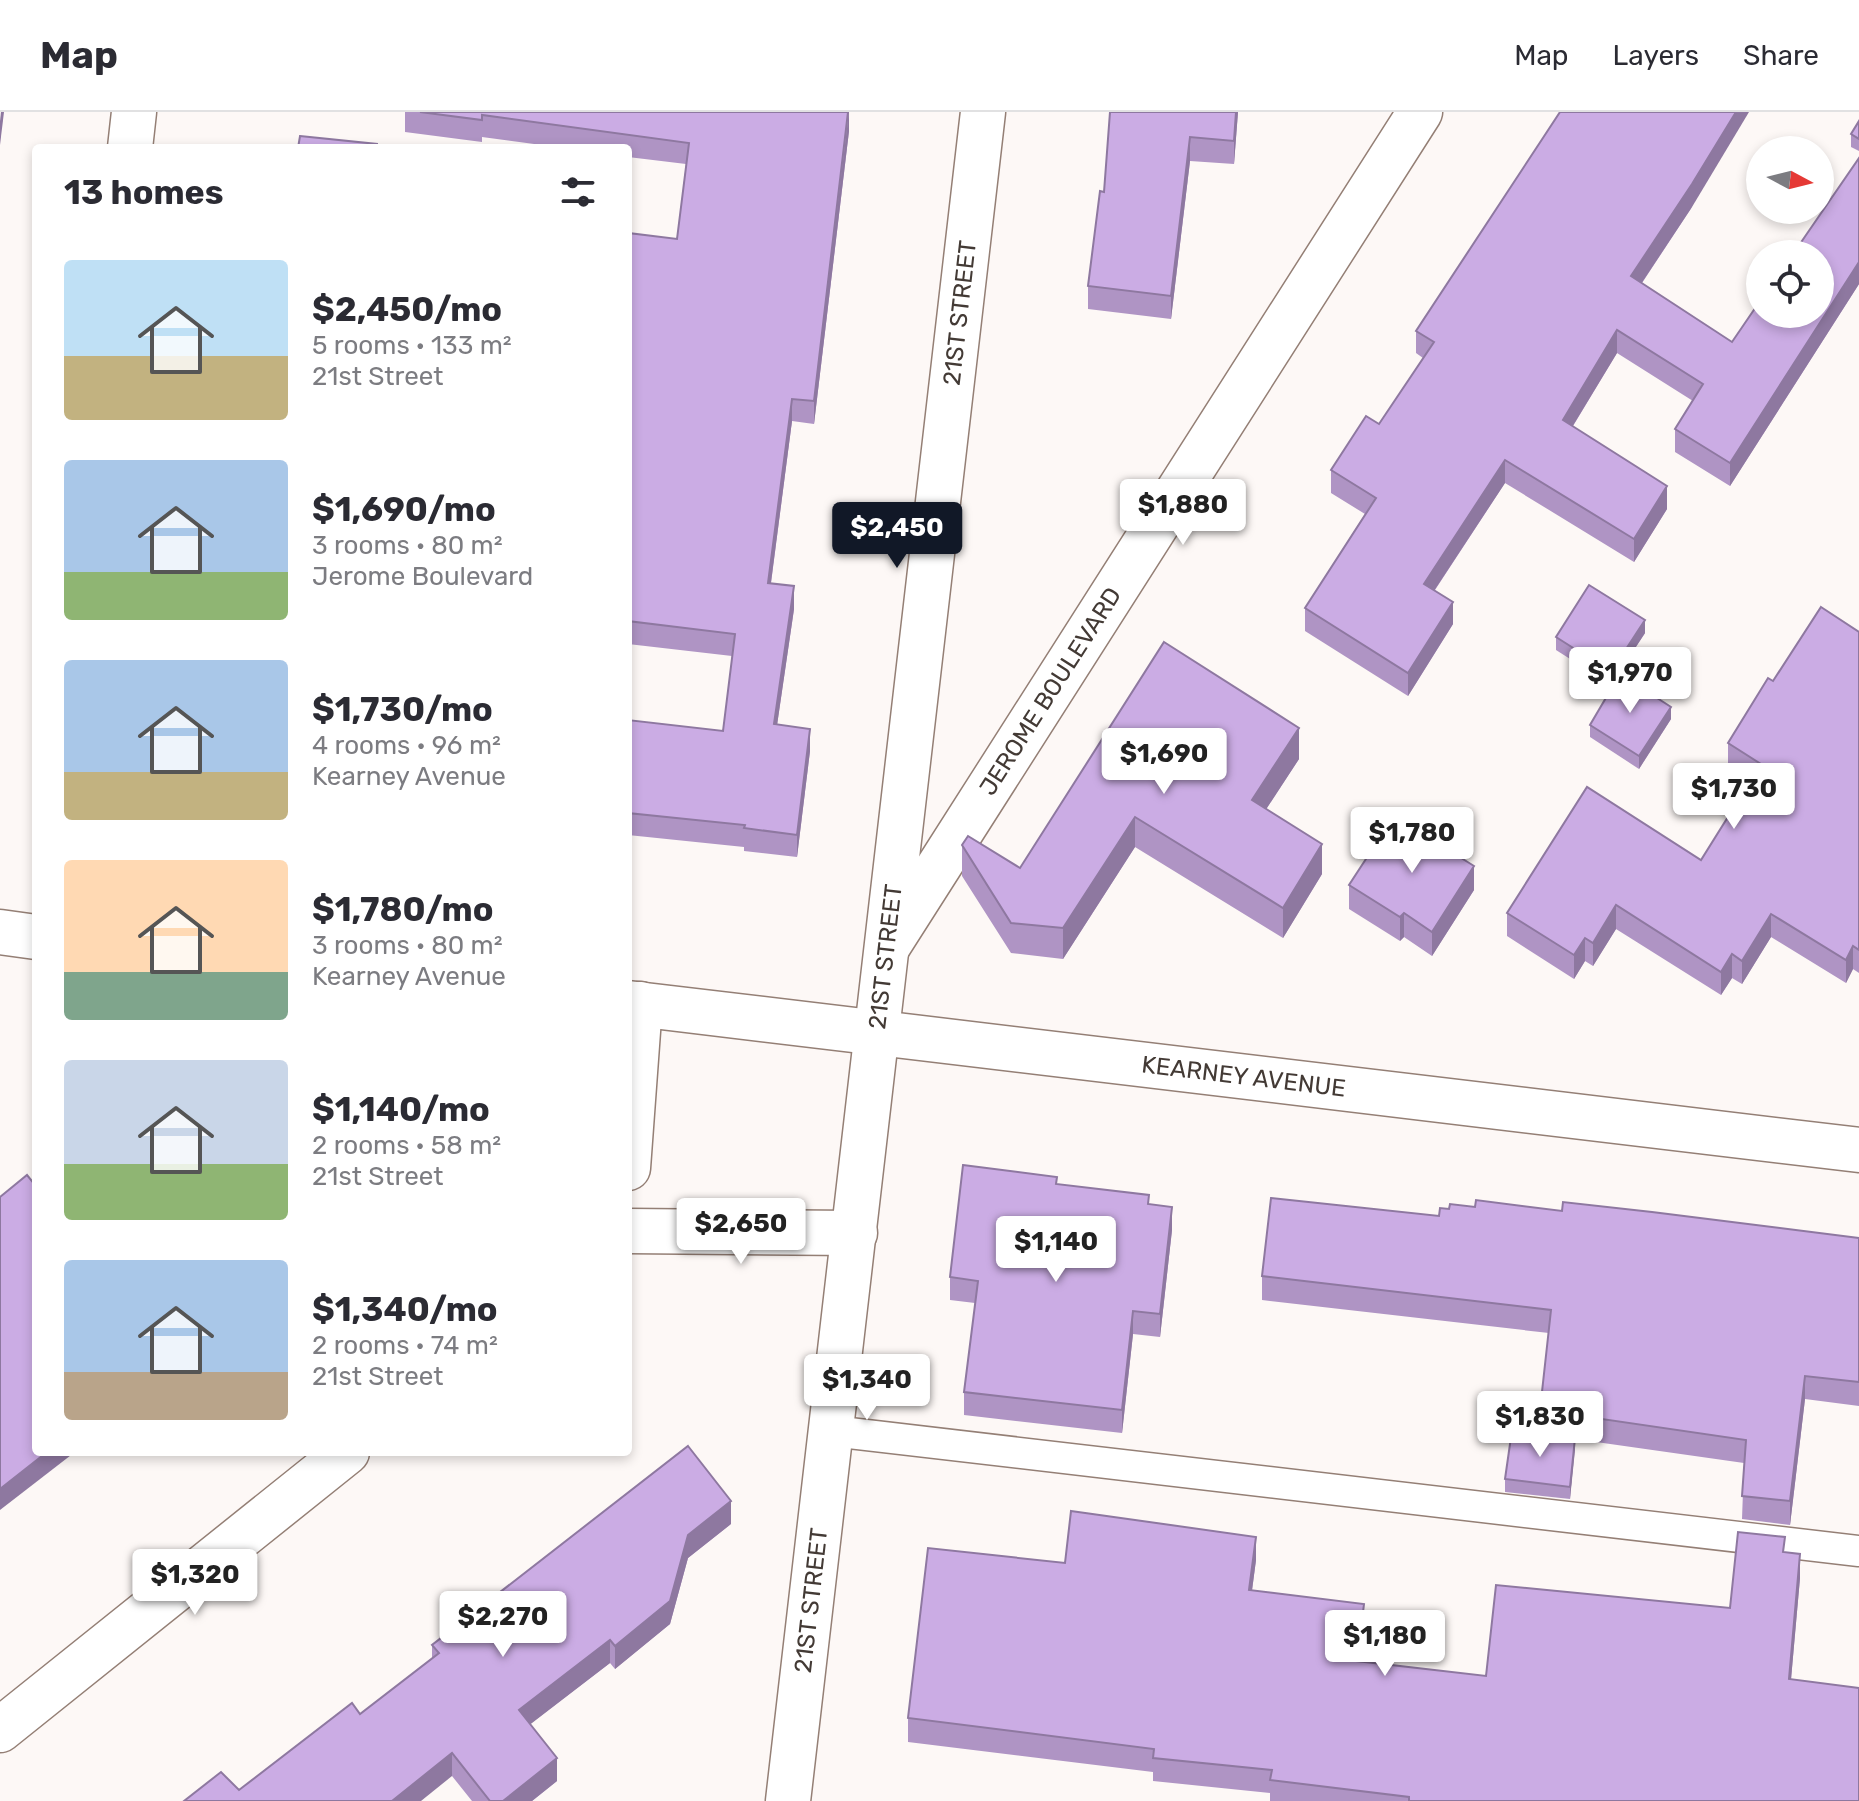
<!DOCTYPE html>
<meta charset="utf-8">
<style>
:root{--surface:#fff;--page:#f2f2f3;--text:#2b2b33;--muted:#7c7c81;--line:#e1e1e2;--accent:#111827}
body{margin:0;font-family:Rubik,sans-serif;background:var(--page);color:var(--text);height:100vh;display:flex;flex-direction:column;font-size:30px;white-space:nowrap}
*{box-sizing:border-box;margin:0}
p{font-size:26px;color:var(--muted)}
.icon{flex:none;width:44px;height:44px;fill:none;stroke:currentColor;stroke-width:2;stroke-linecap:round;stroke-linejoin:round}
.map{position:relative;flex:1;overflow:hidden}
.side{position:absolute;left:32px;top:32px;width:600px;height:1312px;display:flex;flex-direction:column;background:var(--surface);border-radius:8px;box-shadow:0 4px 12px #0003}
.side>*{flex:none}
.needle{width:52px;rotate:97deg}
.controls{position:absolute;left:1746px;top:24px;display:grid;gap:16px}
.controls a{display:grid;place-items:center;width:88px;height:88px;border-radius:50%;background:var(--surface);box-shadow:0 4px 12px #0003;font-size:40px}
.price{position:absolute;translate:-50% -68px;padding:0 18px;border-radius:8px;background:#fff;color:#222;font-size:26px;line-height:52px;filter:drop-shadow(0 2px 4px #0008)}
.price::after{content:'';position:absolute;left:50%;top:48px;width:24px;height:18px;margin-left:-12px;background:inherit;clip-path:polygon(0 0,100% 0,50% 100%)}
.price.current{background:var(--accent);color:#fff}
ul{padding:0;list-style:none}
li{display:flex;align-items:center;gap:24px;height:200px;padding:0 32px}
li span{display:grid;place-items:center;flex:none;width:224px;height:160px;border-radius:8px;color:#555}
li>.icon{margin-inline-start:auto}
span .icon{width:96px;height:96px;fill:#fffc;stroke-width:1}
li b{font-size:34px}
h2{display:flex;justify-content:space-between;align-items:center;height:96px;padding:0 32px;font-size:34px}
header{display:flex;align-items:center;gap:48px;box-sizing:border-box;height:112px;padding:0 40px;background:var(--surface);border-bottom:2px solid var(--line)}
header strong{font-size:38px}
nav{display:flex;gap:44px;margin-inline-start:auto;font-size:28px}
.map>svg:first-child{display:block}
</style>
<header>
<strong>Map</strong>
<nav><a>Map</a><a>Layers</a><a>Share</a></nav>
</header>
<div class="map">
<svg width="1859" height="1689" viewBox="0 0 1859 1689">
<rect width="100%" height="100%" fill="#fdf8f6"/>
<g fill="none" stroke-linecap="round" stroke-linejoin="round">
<defs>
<polyline id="lane" points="832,1319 1859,1439"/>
<g id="street">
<polyline points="130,36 134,0"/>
<polyline points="0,820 36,825"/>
<path id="s1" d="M888,834L1420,0"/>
<path id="s2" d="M628,891L1859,1038"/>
<polyline points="628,1056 640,892"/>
<polyline points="628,1119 855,1121"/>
<polyline points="0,1618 347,1340"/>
</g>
<g id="secondary">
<path id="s3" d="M788,1689L983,0"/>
</g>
</defs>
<!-- lane casing -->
<use href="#lane" stroke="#947f75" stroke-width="33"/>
<!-- street casing -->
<use href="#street" stroke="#947f75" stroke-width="47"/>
<!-- secondary casing -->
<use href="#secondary" stroke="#947f75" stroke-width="47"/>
<!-- lane -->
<use href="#lane" stroke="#fff" stroke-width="30"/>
<!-- street -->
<use href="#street" stroke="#fff" stroke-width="44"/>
<!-- secondary -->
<use href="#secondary" stroke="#fff" stroke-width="44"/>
</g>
<!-- wall -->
<g fill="#af94c4">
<polygon points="405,0 849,0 849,19 814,312 792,309 771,471 794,497 777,613 810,639 797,745 744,739 744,735 628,723 628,608 723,619 732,544 628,532 628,121 677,127 686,52 628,45 628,36 564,36 482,25 482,30 405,20"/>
<polygon points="1110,0 1238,0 1234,52 1190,49 1171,207 1088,197 1088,174 1104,80"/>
<polygon points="1859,9 1859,39 1851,35 1851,22"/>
<polygon points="1859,46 1859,172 1730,374 1675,340 1675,317 1693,289 1617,241 1573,314 1667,397 1634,450 1505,371 1435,478 1453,512 1408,584 1305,519 1305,496 1365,402 1331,381 1331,358 1379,312 1423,246 1416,241 1416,219 1692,95 1642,171 1732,230"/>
<polygon points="1859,520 1859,861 1853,857 1846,871 1771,825 1742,872 1732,866 1721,883 1616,817 1593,854 1585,849 1574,867 1507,824 1507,801 1701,748 1751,668 1728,654 1728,631 1773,569"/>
<polygon points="1645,521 1611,573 1556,538 1556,525"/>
<polygon points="1164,530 1299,647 1266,697 1322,762 1283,826 1135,735 1063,847 1011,841 962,764 962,733 1020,756"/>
<polygon points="1671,607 1639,657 1590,625 1590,613"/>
<polygon points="1349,773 1474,778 1432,844 1404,825 1400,829 1349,797"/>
<polygon points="1057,1073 1149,1092 1172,1118 1160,1225 1133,1222 1122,1321 964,1303 964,1280 975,1191 950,1188 950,1165"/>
<polygon points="1475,1095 1562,1099 1859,1126 1859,1294 1805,1287 1790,1413 1742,1407 1744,1351 1575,1327 1570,1387 1505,1380 1505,1367 1540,1321 1540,1298 1549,1221 1262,1188 1262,1164 1439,1104 1449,1097"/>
<polygon points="731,1412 688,1446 670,1512 615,1557 610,1551 530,1612 557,1669 532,1689 472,1689 452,1664 239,1678 360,1602 432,1547 432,1533"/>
<polygon points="1785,1441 1800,1466 1791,1567 1859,1689 1270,1689 1270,1681 1153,1669 1153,1660 908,1630 908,1606 1065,1451 1256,1448 1252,1478 1364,1515 1360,1549 1486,1564 1730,1496"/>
</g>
<!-- shaded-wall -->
<g fill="#8e78a0">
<polygon points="1,0 4,0 0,33 0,9"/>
<polygon points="849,0 849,19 814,312 814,289"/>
<polygon points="1236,0 1238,0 1234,52 1234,29"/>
<polygon points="1736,0 1749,0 1692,95 1631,187 1631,164"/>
<polygon points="1190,25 1190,49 1171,207 1171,184"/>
<polygon points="1859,150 1859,172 1730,374 1730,351"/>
<polygon points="1617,218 1617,241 1563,330 1563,308"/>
<polygon points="792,287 792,309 768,493 768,471"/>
<polygon points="1505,348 1505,371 1424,494 1424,472"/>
<polygon points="1667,374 1667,397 1634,450 1634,427"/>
<polygon points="794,474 794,497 774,634 774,612"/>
<polygon points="1453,490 1453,512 1408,584 1408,561"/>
<polygon points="1645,508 1645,521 1611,573 1611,560"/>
<polygon points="1671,595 1671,607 1639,657 1639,644"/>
<polygon points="1299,616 1299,647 1252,719 1252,688"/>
<polygon points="810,617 810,639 797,745 797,723"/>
<polygon points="1135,705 1135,735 1063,847 1063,816"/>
<polygon points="1322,732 1322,762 1283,826 1283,796"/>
<polygon points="1474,754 1474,778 1432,844 1432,820"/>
<polygon points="1616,793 1616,817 1593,854 1593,831"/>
<polygon points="1404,801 1404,825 1400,829 1400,805"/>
<polygon points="1771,802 1771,825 1742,872 1742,849"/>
<polygon points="1585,826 1585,849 1574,867 1574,843"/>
<polygon points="1853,834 1853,857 1846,871 1846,848"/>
<polygon points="1732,842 1732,866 1721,883 1721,860"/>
<polygon points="1172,1095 1172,1118 1160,1225 1160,1202"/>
<polygon points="1133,1199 1133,1222 1122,1321 1122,1298"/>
<polygon points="1805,1264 1805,1287 1790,1413 1790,1389"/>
<polygon points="1575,1326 1575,1338 1570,1387 1570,1375"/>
<polygon points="47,1340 75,1340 0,1398 0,1377"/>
<polygon points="731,1389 731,1412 688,1446 670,1512 615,1557 615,1534 688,1423"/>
<polygon points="1256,1425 1256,1448 1249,1501 1249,1478"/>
<polygon points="1800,1442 1800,1466 1789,1590 1789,1567"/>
<polygon points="1364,1492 1364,1515 1357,1572 1357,1549"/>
<polygon points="610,1528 610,1551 519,1621 519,1598"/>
<polygon points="452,1641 452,1664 421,1689 392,1689"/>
<polygon points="557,1646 557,1669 532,1689 503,1689"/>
</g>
<!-- building -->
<g fill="#cbace4" stroke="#8e78a0" stroke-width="2">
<polygon points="420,0 848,0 814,289 792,287 768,471 794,474 774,612 810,617 797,723 744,716 745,713 628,701 628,608 723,619 735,522 628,509 628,121 677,127 689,31 482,3 482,8"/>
<polygon points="1110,0 1236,0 1234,29 1190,25 1171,184 1088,174 1100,79 1104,80"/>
<polygon points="1560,0 1736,0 1692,72 1631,164 1732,230 1760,189 1760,202 1820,202 1820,142 1793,142 1859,46 1859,150 1730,351 1675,317 1703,272 1617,218 1563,308 1667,374 1634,427 1505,348 1424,472 1453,490 1408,561 1305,496 1376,386 1331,358 1366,304 1379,312 1434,230 1416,219"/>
<polygon points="1859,9 1859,27 1851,22"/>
<polygon points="300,24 377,32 377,36 298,36"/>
<polygon points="1589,473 1645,508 1611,560 1556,525"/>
<polygon points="1821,495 1859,520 1859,838 1853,834 1846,848 1771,802 1742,849 1732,842 1721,860 1616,793 1593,831 1585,826 1574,843 1507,801 1587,675 1701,748 1761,652 1728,631 1768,566 1773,569"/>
<polygon points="1164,530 1299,616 1252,688 1322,732 1283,796 1135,705 1063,816 1011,811 962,733 968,724 1020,756"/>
<polygon points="1620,562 1671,595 1639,644 1590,613"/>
<polygon points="1394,704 1474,754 1432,820 1404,801 1400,805 1349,773"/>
<polygon points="963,1053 1057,1065 1056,1072 1149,1083 1148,1092 1172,1095 1160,1202 1133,1199 1122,1298 964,1280 978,1169 950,1165"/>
<polygon points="27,1063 36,1074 36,1340 47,1340 0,1377 0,1085"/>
<polygon points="1271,1086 1439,1104 1440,1096 1449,1097 1450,1092 1475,1095 1476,1088 1562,1099 1563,1090 1652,1100 1859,1126 1859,1270 1805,1264 1790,1389 1742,1384 1746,1328 1540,1298 1551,1198 1262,1164"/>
<polygon points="1512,1318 1575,1326 1570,1375 1505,1367"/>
<polygon points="688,1334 731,1389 688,1423 670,1489 615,1534 610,1528 519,1598 557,1646 503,1689 490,1689 452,1641 392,1689 184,1689 221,1660 239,1678 352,1591 360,1602 439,1541 432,1533"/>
<polygon points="1071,1399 1256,1425 1249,1478 1364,1492 1357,1549 1486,1564 1496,1473 1730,1496 1738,1420 1785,1425 1783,1440 1800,1442 1789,1567 1859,1576 1859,1689 1409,1689 1409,1685 1270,1668 1272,1658 1153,1646 1154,1637 908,1606 928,1436 1065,1451"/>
</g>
<g text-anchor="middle" stroke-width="7" stroke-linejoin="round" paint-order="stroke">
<!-- street labels -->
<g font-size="24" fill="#433a35" stroke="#fdf8f6">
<text dy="8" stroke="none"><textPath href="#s3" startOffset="1498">21ST STREET</textPath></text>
<text dy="8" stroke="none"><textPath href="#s1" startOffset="302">JEROME BOULEVARD</textPath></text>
<text dy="8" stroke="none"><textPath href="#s3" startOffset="850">21ST STREET</textPath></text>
<text dy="8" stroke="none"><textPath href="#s2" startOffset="620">KEARNEY AVENUE</textPath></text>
<text dy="8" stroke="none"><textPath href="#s3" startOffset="202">21ST STREET</textPath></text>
</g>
</g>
</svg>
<div class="controls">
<a><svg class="needle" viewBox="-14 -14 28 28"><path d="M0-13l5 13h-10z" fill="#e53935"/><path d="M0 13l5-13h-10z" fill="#7c7c81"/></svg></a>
<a><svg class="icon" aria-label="locate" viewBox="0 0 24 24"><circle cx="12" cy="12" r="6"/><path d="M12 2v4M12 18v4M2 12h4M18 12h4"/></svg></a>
</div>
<b class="price" style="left:1183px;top:435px">$1,880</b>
<b class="price current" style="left:897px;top:458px">$2,450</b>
<b class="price" style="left:1630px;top:603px">$1,970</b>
<b class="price" style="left:1164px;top:684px">$1,690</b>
<b class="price" style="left:1734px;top:719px">$1,730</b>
<b class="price" style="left:1412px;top:763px">$1,780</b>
<b class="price" style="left:741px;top:1154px">$2,650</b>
<b class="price" style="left:1056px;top:1172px">$1,140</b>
<b class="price" style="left:867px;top:1310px">$1,340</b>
<b class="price" style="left:1540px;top:1347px">$1,830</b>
<b class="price" style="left:195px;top:1505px">$1,320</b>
<b class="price" style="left:503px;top:1547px">$2,270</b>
<b class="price" style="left:1385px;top:1566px">$1,180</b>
<section class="side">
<h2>13 homes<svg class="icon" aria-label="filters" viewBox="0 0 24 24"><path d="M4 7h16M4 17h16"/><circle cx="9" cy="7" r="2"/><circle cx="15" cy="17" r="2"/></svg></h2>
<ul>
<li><span style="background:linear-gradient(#bfe0f5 60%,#c2b280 0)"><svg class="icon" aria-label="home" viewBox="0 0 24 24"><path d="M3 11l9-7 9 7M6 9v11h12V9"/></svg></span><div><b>$2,450/mo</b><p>5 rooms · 133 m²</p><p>21st Street</p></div></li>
<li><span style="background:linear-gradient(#a9c7e8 70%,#8fb573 0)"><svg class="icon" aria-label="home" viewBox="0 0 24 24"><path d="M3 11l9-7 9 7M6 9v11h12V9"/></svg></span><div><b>$1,690/mo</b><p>3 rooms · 80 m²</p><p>Jerome Boulevard</p></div></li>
<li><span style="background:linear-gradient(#a9c7e8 70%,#c2b280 0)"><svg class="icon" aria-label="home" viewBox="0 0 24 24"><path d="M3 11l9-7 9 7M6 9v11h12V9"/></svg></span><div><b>$1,730/mo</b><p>4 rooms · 96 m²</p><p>Kearney Avenue</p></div></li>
<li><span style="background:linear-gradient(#ffd9b3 70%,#7fa58c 0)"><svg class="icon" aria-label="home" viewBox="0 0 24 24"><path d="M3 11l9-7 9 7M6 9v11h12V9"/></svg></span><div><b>$1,780/mo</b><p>3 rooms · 80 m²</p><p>Kearney Avenue</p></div></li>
<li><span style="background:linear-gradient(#c9d6e8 65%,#8fb573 0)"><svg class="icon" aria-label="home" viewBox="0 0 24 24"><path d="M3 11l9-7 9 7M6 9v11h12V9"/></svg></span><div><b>$1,140/mo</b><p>2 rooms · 58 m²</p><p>21st Street</p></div></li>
<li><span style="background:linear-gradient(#a9c7e8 70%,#b9a48a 0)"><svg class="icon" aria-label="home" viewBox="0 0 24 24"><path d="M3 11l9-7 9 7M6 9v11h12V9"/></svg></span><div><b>$1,340/mo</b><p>2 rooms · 74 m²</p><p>21st Street</p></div></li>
</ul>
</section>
</div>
